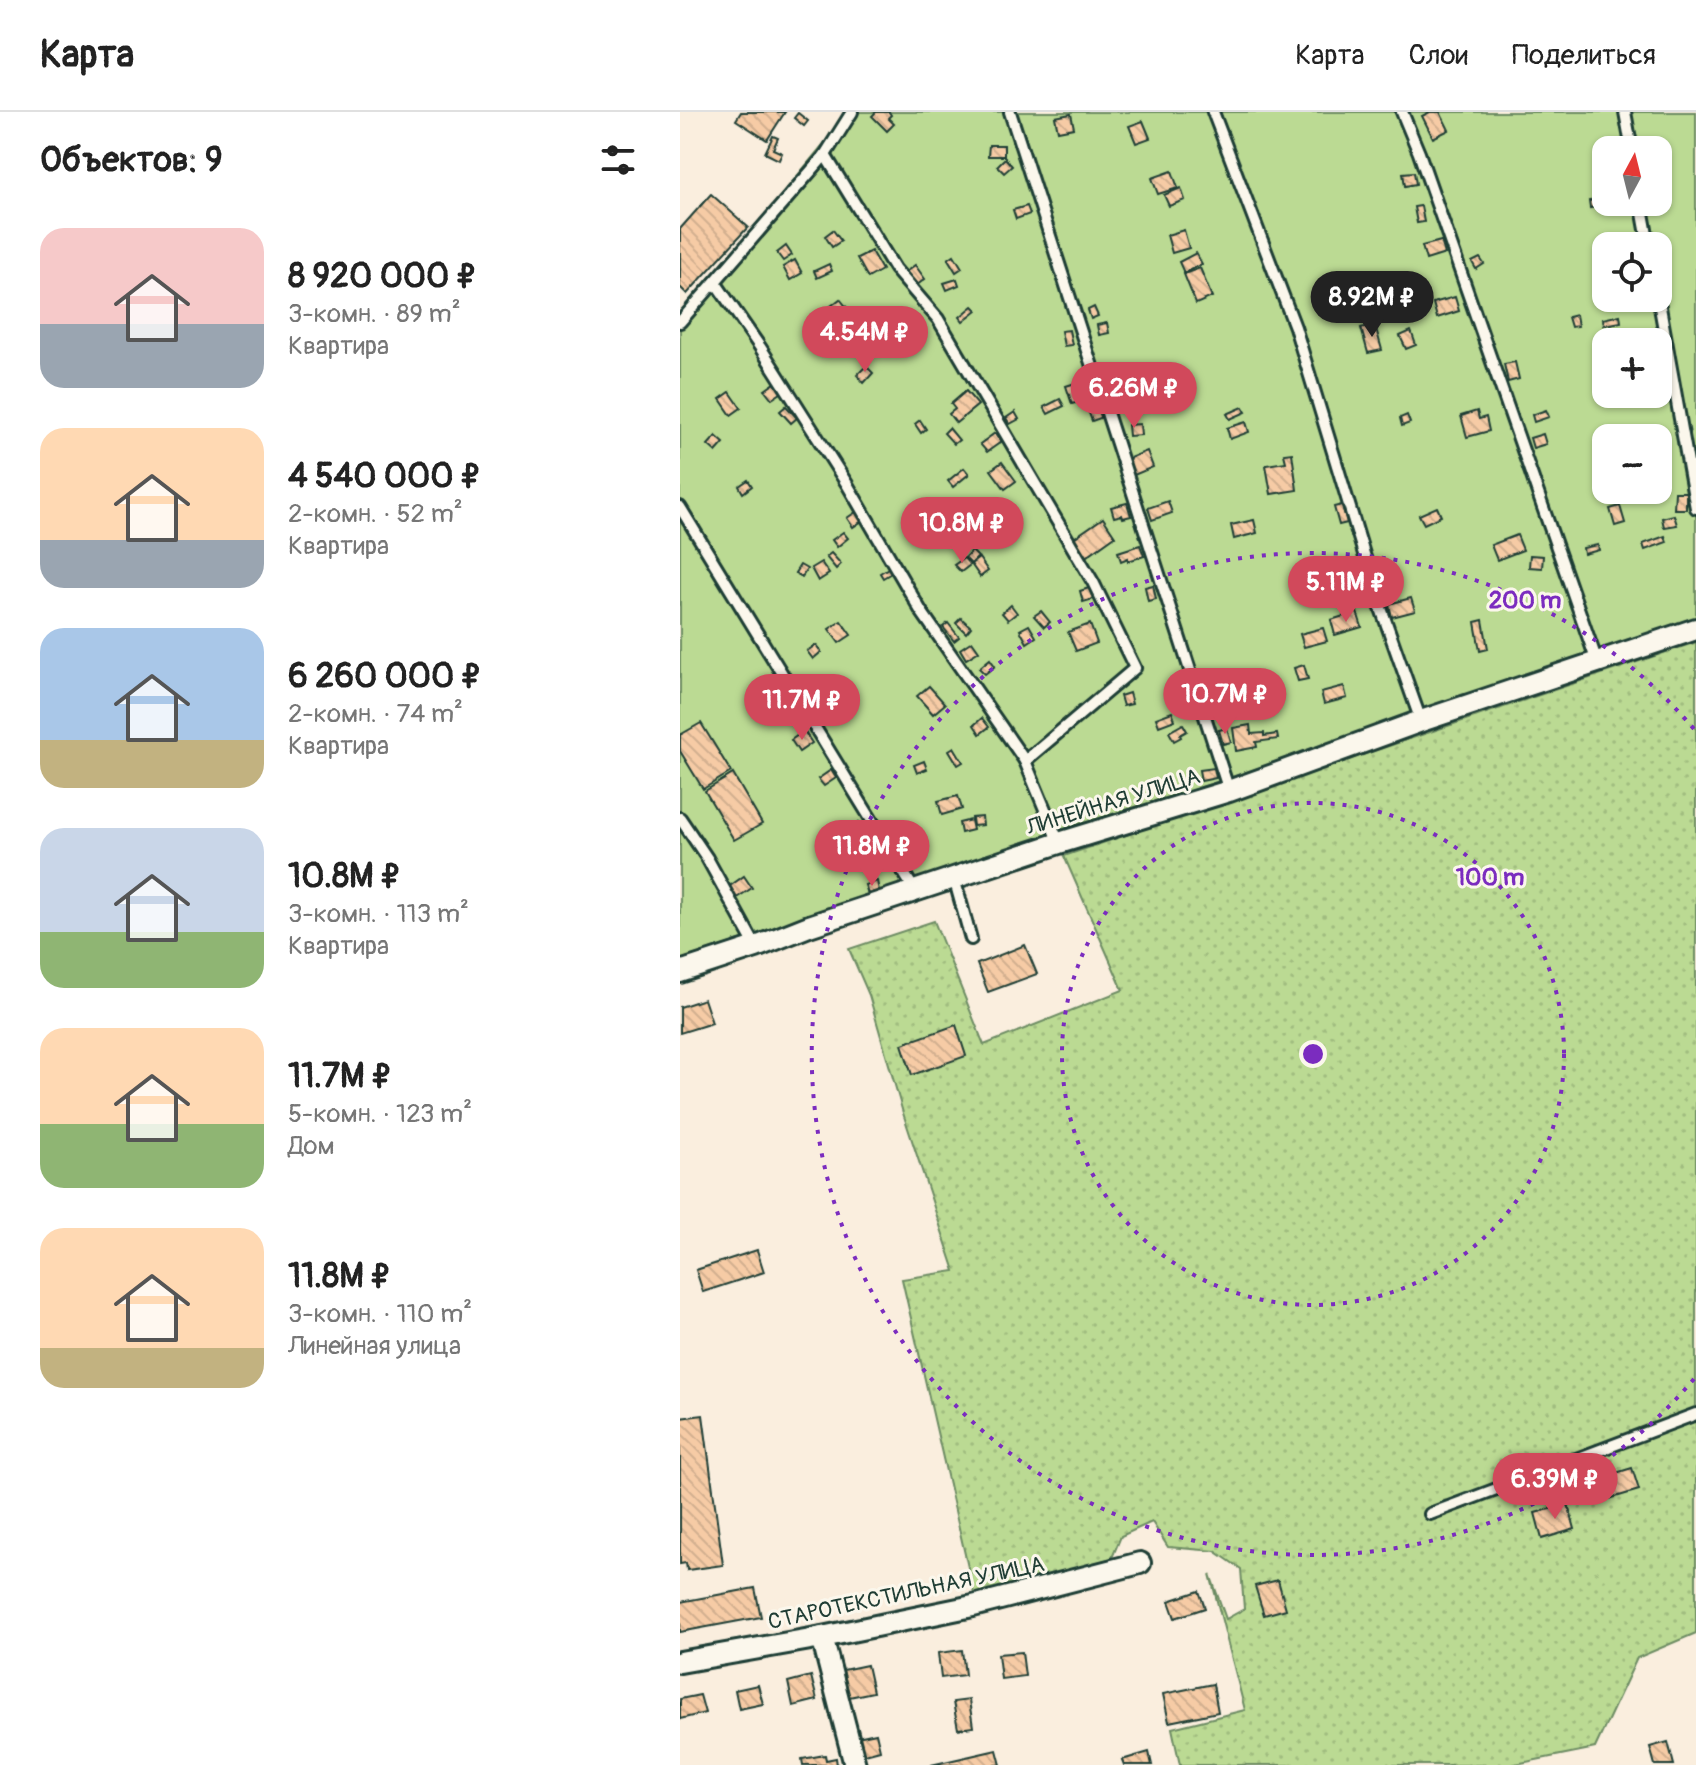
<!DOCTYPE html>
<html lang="ru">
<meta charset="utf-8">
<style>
:root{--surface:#fff;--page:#f6f6f6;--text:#222;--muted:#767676;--line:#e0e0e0;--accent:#d1495b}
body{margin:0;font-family:Pangolin,sans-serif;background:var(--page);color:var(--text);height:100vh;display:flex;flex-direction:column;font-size:30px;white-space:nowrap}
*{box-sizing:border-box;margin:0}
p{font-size:26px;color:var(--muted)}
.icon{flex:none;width:44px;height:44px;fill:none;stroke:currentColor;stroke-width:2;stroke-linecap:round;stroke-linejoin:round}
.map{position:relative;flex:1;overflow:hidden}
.panel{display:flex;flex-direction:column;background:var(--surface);width:680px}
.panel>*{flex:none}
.needle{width:52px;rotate:7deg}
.controls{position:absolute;left:912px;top:24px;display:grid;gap:16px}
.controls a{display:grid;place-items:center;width:80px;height:80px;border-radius:16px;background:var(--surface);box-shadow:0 2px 6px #0004;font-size:40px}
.price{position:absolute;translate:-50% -68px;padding:0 18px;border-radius:28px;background:var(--accent);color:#fff;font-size:26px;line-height:52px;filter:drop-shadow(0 2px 4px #0008)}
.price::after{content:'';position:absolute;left:50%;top:48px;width:24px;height:18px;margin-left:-12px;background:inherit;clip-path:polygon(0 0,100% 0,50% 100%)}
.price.active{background:#222;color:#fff}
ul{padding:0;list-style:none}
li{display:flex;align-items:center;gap:24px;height:200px;padding:0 40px}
li span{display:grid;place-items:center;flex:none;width:224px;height:160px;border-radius:24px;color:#555}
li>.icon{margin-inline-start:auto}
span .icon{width:96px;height:96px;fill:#fffc;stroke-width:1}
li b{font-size:34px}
h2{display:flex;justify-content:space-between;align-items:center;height:96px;padding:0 40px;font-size:34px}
header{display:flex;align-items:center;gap:48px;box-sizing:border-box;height:112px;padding:0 40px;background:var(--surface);border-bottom:2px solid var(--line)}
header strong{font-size:38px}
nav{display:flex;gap:44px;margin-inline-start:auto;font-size:28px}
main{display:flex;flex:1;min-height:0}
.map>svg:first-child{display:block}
</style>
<header>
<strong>Карта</strong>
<nav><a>Карта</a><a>Слои</a><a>Поделиться</a></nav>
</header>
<main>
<section class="panel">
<h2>Объектов: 9<svg class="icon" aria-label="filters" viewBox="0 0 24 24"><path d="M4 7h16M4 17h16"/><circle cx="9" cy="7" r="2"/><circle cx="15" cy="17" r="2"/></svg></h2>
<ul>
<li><span style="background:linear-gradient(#f6c9c9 60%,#9aa5b1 0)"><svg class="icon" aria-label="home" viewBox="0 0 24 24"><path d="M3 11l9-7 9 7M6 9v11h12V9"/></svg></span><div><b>8 920 000 ₽</b><p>3-комн. · 89 m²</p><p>Квартира</p></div></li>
<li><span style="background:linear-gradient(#ffd9b3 70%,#9aa5b1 0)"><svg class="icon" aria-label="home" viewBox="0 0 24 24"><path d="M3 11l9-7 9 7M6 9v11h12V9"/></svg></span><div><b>4 540 000 ₽</b><p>2-комн. · 52 m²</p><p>Квартира</p></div></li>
<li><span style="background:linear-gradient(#a9c7e8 70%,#c2b280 0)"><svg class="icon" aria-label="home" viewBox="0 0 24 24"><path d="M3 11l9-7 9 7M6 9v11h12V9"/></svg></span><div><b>6 260 000 ₽</b><p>2-комн. · 74 m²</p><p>Квартира</p></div></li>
<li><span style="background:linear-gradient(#c9d6e8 65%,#8fb573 0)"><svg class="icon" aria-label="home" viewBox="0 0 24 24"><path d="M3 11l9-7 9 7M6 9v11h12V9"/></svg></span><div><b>10.8M ₽</b><p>3-комн. · 113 m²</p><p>Квартира</p></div></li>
<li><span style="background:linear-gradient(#ffd9b3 60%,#8fb573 0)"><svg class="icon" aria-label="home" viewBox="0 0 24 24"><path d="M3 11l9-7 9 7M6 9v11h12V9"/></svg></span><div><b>11.7M ₽</b><p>5-комн. · 123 m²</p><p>Дом</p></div></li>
<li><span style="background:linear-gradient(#ffd9b3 75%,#c2b280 0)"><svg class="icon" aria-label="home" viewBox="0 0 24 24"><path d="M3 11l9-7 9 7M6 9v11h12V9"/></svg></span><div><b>11.8M ₽</b><p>3-комн. · 110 m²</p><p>Линейная улица</p></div></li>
</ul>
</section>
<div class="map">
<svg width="1016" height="1653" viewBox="0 0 1016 1653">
<defs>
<pattern id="grass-dots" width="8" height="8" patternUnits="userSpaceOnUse" patternTransform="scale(2)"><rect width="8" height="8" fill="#bbda93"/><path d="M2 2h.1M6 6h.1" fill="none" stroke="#a0bc7f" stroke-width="1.8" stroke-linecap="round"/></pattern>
<pattern id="building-back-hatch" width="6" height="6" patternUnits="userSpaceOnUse" patternTransform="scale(2)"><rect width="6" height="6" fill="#f6cba5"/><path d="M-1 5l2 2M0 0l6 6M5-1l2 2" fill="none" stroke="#d2af8f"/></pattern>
</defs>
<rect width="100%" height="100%" fill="#faeede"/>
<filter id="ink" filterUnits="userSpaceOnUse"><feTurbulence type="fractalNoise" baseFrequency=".0125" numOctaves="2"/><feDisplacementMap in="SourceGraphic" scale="16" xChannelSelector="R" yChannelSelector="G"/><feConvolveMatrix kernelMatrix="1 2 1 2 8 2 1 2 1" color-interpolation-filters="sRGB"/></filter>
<g filter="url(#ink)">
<!-- grass -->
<polygon fill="url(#grass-dots)" stroke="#6d8c64" stroke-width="2" points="1016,530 1016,1521 957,1546 915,1636 831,1653 500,1653 492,1616 565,1598 530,1462 546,1507 564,1497 561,1457 535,1439 488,1435 472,1410 441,1424 432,1446 295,1486 222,1167 275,1159 223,1001 189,883 169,837 254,809 304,933 443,878 384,744"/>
<!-- green -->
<path fill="#bbda93" stroke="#6d8c64" stroke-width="2" fill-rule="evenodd" d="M170,0H1016V511L0,848V215L103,81ZM926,38H978V90H926ZM926,134H978V186H926ZM926,230H978V282H926ZM926,326H978V378H926Z"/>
<!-- building -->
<g fill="url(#building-back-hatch)" stroke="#1f3d34" stroke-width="2">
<polygon points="61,0 105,0 87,28 56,8"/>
<polygon points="196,0 209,0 211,3 208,6 214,12 207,19 192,4"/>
<polygon points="750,0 760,0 769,18 753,26 742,4"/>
<polygon points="118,1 128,9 124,14 114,6"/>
<polygon points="391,2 394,16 378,19 375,5"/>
<polygon points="463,9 470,26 456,31 449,14"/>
<polygon points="93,24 98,26 93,37 102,41 99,48 85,41"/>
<polygon points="309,33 324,33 324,44 308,44"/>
<polygon points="325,46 332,54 324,61 317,54"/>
<polygon points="492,59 498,76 478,82 472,66"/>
<polygon points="734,60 736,72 725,74 723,61"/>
<polygon points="501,76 505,88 489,94 484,83"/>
<polygon points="31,82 68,115 7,182 0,175 0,117"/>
<polygon points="923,87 924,94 910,96 909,89"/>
<polygon points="347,94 350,102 336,107 333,98"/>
<polygon points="741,94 744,110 737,111 734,95"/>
<polygon points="153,118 161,129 152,135 145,124"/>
<polygon points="504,118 509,136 492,141 487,123"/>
<polygon points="761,129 765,142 746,148 742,134"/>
<polygon points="106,134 112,143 103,149 97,141"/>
<polygon points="191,139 202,158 188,166 177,146"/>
<polygon points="516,141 522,152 504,161 499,150"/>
<polygon points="274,143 282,156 276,160 268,147"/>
<polygon points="800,146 804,152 796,157 792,150"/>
<polygon points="115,148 122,161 110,168 103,155"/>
<polygon points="149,152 152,159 137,166 134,159"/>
<polygon points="235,153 245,167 233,176 223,162"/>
<polygon points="520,156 532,185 516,192 504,162"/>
<polygon points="277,167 279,173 267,178 264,171"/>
<polygon points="775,185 779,199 757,206 753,191"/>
<polygon points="160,187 168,197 158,204 151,194"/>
<polygon points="679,187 683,202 675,204 671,189"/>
<polygon points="293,194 297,198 283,209 280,205"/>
<polygon points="414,195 418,204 411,207 408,198"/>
<polygon points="896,203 898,214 891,215 888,205"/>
<polygon points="940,203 941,210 924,213 923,207"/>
<polygon points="155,211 161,220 151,227 145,218"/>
<polygon points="427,211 429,221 419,223 417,213"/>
<polygon points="695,213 702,238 688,241 681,216"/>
<polygon points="389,218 392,233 384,234 381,219"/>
<polygon points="731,219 736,233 726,237 720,224"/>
<polygon points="971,224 973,230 954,230 954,228"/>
<polygon points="835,250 839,267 828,270 824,252"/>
<polygon points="186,254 193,261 184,271 177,263"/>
<polygon points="402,269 408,287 392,292 386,274"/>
<polygon points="95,271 101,281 92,287 85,278"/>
<polygon points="286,279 298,293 276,311 269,302 275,297 271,292"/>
<polygon points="50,280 61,296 51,303 40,287"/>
<polygon points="380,287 384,294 368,302 364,295"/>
<polygon points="106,294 117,306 111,311 100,299"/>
<polygon points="563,295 566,300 550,307 547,302"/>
<polygon points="420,296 423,305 412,309 409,301"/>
<polygon points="866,298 869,305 854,310 852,303"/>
<polygon points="797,299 799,307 806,305 809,319 787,325 781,304"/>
<polygon points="335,300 339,307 330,312 326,306"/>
<polygon points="727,303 730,311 722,314 720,306"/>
<polygon points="240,308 246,317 241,321 235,312"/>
<polygon points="566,310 569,320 550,327 547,316"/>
<polygon points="460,312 461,323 449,324 448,313"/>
<polygon points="269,316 279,328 274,332 264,321"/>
<polygon points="315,321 321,330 307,340 300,332"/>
<polygon points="863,322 866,332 853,336 850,326"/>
<polygon points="36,324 44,331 36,340 28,333"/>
<polygon points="467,339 473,355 454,363 447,347"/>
<polygon points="612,341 617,378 591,382 586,353 606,350 604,342"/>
<polygon points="322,350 336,369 325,377 311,358"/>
<polygon points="284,356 289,362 273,375 268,369"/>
<polygon points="68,368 72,374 63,381 59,374"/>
<polygon points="995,380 1006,380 1006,397 994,397"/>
<polygon points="488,389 492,401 472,408 468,396"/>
<polygon points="447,391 451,404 443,406 442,403 434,405 431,395"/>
<polygon points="662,393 667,411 659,413 654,395"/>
<polygon points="940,394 945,411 935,414 930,397"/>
<polygon points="757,395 761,404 744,412 739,403"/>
<polygon points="176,400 182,409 173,415 167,406"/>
<polygon points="994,403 997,413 984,415 982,406"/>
<polygon points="423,406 435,424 404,446 391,428"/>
<polygon points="574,408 577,421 554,427 551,413"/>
<polygon points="163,420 168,426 157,435 152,428"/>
<polygon points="837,423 843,438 817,448 811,433"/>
<polygon points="985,424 987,430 965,438 963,432"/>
<polygon points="460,433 464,444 448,449 448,446 441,449 438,440"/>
<polygon points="918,433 919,438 904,442 903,436"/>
<polygon points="292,439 298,445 291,452 285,446"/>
<polygon points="151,441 161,452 156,457 146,445"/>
<polygon points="850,443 863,444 862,456 849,455"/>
<polygon points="284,446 290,453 281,460 274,453"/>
<polygon points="299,446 308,459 300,465 291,452"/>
<polygon points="141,450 149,462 138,469 131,456"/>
<polygon points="120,453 127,457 122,465 115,461"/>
<polygon points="210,455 213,460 203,466 200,461"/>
<polygon points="473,473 476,487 468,489 465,475"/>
<polygon points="409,476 413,487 403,490 400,479"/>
<polygon points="731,486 735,499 712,505 709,492"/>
<polygon points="331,493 337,501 328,508 322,501"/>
<polygon points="361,499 370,510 364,515 354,504"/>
<polygon points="677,500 682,515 655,523 651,508"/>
<polygon points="281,506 291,515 286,521 276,511"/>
<polygon points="803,508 808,537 800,539 795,510"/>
<polygon points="161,509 171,523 159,531 149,517"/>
<polygon points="268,511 279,525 274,529 263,515"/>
<polygon points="410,512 417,531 396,539 388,520"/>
<polygon points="349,513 356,525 347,531 340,518"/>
<polygon points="643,516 647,529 624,535 620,522"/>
<polygon points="292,529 299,539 286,547 280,537"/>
<polygon points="136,533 141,540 133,547 127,539"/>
<polygon points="310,547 315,554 305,562 299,556"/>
<polygon points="624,553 628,567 618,569 614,556"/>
<polygon points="249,574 265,592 253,602 237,584"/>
<polygon points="664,574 667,586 644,592 641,580"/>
<polygon points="558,578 564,599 538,606 532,586"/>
<polygon points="449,581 452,592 443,594 440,584"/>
<polygon points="492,600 495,608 479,614 476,606"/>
<polygon points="302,606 309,615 300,622 294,613"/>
<polygon points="21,611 51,660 23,677 0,639 0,623"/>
<polygon points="503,612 507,619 500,623 501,625 494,629 489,620"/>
<polygon points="570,613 571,622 584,621 584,624 597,622 598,627 576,630 577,635 556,639 553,616"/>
<polygon points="547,616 551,630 543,632 539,618"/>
<polygon points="124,619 132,631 119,640 111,628"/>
<polygon points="274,635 283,650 278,653 269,638"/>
<polygon points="244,649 247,657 237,661 234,653"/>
<polygon points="534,656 536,666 521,669 519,658"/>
<polygon points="151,658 156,666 144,674 138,667"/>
<polygon points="53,662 82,712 54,728 25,679"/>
<polygon points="278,684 282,697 262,703 258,689"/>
<polygon points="302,705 303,713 293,714 292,706"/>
<polygon points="291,708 293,718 281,721 279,711"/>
<polygon points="179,710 185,715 178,722 173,717"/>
<polygon points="64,764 72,776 55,787 47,776"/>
<polygon points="197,769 199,779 188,782 185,773"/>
<polygon points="345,833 357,862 308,880 297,852"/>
<polygon points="24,887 32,911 0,921 0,895"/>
<polygon points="276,913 286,944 232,963 222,932"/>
<polygon points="77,1138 84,1160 23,1180 16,1158"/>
<polygon points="23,1303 43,1453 7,1458 6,1451 0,1452 0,1306"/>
<polygon points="952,1356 959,1378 929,1387 923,1365"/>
<polygon points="888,1392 895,1417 862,1427 855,1401"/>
<polygon points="598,1468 606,1497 584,1503 575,1474"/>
<polygon points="75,1476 81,1505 0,1520 0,1490"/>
<polygon points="519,1479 525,1496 495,1506 489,1489"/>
<polygon points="282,1538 285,1563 261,1566 258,1541"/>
<polygon points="342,1540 345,1564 321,1567 318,1542"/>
<polygon points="187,1553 193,1580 169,1585 163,1558"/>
<polygon points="131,1564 137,1588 113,1594 108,1570"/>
<polygon points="533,1572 538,1600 489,1610 483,1582"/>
<polygon points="78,1573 83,1592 59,1597 55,1578"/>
<polygon points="20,1583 25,1601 0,1607 0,1587"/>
<polygon points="289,1588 293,1615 278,1617 273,1590"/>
<polygon points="196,1621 200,1638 181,1643 177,1625"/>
<polygon points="988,1630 994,1653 975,1653 970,1635"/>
<polygon points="317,1638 321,1653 251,1653"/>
<polygon points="469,1640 472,1653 444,1653 442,1648"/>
<polygon points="145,1643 146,1648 156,1646 157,1653 123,1653 122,1647"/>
</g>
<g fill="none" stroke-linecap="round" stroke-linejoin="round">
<defs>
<g id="service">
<polyline points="330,0 549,679"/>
<polyline points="533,0 615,215 697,485 741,609"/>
<polyline points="722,0 739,41 917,550"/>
<polyline points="945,0 952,38"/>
<polyline points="145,43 215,157 258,207 413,470 455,556 345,649"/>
<polyline points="961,90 969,134"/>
<polyline points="35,170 80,235 167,372 241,499 345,649 379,731"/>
<polyline points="978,184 1016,396"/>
<polyline points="0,210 145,43 172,0"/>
<polyline points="0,395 235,779"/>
<polyline points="0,706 27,746 76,835"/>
<polyline points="274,766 291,827"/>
<polyline points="750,1402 1016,1302"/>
</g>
<g id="minor">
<polyline points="0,860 76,835 129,814 379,731 549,679 741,609 1016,517"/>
<polyline points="142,1525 175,1653"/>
<polyline points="0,1550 142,1525 293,1494 460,1451"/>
</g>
</defs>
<!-- service casing -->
<use href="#service" stroke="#1f3d34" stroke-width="16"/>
<!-- minor casing -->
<use href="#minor" stroke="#1f3d34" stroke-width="26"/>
<!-- service -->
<use href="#service" stroke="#fbf7ec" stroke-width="10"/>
<!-- minor -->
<use href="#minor" stroke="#fbf7ec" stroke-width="20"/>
</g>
</g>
<!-- distance rings -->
<g fill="none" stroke="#7b2cbf" stroke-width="4" stroke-dasharray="4 8">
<circle cx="633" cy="942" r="251"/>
<path d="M1014 1267A501 501 0 1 1 1014 617"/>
</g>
<g text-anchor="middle" stroke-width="6" stroke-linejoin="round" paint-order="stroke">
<!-- street labels -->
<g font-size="22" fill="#1f3d34" stroke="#fbf7ec">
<text transform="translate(433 689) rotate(-17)" y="8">ЛИНЕЙНАЯ УЛИЦА</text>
<text transform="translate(226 1480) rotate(-12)" y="8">СТАРОТЕКСТИЛЬНАЯ УЛИЦА</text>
</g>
</g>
<circle cx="633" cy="942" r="12" fill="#7b2cbf" stroke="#fbf7ec" stroke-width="4"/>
<g font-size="24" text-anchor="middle" font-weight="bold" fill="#7b2cbf" stroke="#fbf7ec" stroke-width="6" stroke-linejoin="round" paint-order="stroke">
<text x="845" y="496">200 m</text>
<text x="810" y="773">100 m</text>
</g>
</svg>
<div class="controls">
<a><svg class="needle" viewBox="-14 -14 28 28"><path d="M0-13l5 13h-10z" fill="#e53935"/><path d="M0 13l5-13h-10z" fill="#767676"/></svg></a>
<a><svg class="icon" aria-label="locate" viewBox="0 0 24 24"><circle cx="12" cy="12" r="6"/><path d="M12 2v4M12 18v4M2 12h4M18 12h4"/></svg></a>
<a>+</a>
<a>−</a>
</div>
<b class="price active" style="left:692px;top:227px">8.92M ₽</b>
<b class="price" style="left:185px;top:262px">4.54M ₽</b>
<b class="price" style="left:454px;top:318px">6.26M ₽</b>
<b class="price" style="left:282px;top:453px">10.8M ₽</b>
<b class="price" style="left:666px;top:512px">5.11M ₽</b>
<b class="price" style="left:545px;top:624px">10.7M ₽</b>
<b class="price" style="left:122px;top:630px">11.7M ₽</b>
<b class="price" style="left:192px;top:776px">11.8M ₽</b>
<b class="price" style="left:875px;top:1409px">6.39M ₽</b>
</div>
</main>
